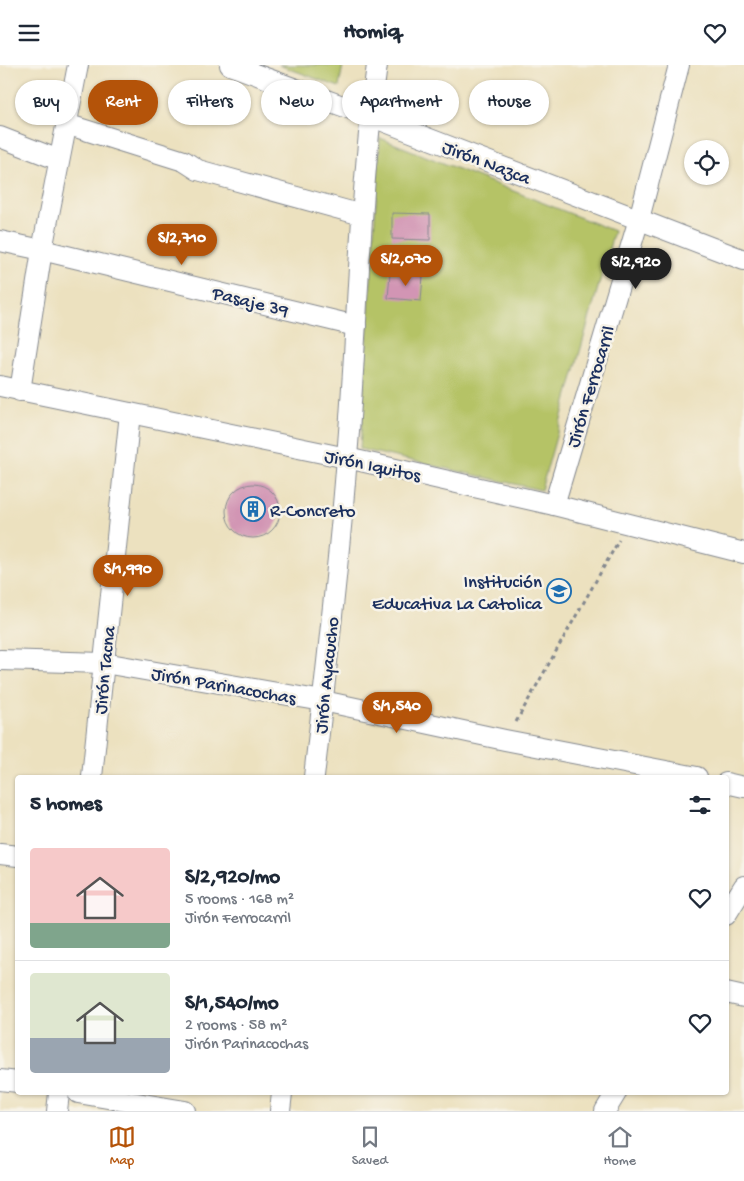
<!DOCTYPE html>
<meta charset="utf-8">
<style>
:root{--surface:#fff;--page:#f2f2f3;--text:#1f2937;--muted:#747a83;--line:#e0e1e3;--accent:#b45309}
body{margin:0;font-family:"Gochi Hand",sans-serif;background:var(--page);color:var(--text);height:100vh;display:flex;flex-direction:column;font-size:19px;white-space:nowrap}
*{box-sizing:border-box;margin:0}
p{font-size:16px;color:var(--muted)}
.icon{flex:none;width:28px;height:28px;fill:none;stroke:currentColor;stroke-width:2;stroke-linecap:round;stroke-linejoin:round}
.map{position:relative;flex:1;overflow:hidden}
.drawer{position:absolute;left:15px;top:710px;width:714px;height:320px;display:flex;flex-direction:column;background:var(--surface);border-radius:5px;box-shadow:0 1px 4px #0004}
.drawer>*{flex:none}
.hud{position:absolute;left:15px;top:15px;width:715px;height:45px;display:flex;gap:10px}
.controls{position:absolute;left:684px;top:75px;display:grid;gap:10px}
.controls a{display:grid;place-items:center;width:45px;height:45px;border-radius:50%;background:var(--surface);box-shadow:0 1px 4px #0004;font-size:25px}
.price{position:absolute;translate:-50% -42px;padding:0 11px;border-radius:18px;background:var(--accent);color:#fff;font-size:16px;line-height:32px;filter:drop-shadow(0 1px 2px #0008)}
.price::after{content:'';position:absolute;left:50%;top:30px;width:15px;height:11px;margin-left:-8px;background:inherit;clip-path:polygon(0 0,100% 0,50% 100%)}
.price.active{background:#222;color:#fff}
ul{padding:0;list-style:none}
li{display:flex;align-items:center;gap:15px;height:125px;padding:0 15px}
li+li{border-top:1px solid var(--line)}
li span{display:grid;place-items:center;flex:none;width:140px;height:100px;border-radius:5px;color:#555}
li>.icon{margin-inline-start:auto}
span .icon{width:60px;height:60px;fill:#fffc;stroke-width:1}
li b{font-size:21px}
h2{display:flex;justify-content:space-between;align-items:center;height:60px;padding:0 15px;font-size:21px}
.tag{padding:0 18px;border-radius:22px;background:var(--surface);box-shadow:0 1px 4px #0004;font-size:18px;line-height:45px}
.tag.active{background:var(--accent);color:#fff}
header{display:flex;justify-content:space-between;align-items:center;height:65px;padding:0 15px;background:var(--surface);font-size:22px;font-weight:800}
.tabs{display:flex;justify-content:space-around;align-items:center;height:70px;border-top:1px solid var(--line);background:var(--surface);font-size:14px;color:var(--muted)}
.tabs a{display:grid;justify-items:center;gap:2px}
.tabs .active{color:var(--accent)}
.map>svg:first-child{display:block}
</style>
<header><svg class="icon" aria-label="menu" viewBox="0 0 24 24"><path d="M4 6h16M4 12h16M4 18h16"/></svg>Homiq<svg class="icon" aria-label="heart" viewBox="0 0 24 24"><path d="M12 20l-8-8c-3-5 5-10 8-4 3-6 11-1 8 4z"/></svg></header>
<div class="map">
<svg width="744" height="1046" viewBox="0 0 744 1046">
<rect width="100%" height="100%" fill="#f7f3e8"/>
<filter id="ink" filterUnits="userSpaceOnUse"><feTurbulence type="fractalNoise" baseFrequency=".02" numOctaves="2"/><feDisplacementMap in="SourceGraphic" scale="10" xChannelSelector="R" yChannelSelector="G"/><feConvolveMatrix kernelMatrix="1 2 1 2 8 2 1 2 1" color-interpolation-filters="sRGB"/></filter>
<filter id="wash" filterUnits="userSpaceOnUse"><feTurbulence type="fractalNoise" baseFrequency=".0096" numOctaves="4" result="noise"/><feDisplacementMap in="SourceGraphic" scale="20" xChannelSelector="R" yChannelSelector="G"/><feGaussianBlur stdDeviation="1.12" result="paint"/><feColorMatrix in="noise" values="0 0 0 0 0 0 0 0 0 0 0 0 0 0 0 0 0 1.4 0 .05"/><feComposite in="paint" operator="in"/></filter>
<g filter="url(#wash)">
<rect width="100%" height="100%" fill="#ece1bf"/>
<!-- green -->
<g fill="#b5c366" stroke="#687962">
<polygon points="279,0 343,0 339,22"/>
<polygon points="380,73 614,166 541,425 360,384"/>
</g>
<g id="blocks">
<!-- building -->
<g fill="#d295b4">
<polygon points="392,148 430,149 430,175 392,174"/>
<polygon points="390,208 423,211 421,236 388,233"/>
<circle cx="253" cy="446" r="27"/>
</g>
</g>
</g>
<g filter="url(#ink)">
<use href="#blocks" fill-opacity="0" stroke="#84888e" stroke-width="1"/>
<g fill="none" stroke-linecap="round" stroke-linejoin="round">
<defs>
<g id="minor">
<polyline points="230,0 370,51 744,195"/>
<polyline points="66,59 184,96 198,105 362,150"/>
<polyline points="0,72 59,95"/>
<polyline points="0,176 42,185 356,261"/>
<polyline points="0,321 347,393 554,440 744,488"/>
<polyline points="20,326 42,185 78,0"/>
<polyline points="554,440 639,154 679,0"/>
<polyline points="0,595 104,598 323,636 505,675 697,712"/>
<polyline points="92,712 130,348"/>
<path d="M314,712C326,606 339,499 347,392C358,262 359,130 377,0"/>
<polyline points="726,718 744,722"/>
<polyline points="0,789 18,791"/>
<polyline points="726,850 744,821"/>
<polyline points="726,928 744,932"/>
<polyline points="0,1015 18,1017"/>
<polyline points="78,1028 185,1046"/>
<polyline points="57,1046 59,1028"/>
<polyline points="280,1046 282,1028"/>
<polyline points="605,1046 616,1028"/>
</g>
</defs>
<!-- minor casing -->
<use href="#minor" stroke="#84888e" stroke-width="22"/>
<!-- path -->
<polyline stroke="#84888e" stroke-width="3" stroke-dasharray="4 4" stroke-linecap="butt" points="516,657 619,475"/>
<!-- minor -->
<use href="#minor" stroke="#fff" stroke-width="20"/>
</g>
</g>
<!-- icons -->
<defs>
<symbol id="building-ring" viewBox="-11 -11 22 22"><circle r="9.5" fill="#f7f3e8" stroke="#1f6fb2" stroke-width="1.5"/><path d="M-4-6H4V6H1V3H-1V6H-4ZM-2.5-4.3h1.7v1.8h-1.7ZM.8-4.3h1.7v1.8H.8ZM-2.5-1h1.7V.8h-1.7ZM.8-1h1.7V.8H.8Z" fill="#1f6fb2"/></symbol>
<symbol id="school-ring" viewBox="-11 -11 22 22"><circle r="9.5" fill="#f7f3e8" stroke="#1f6fb2" stroke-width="1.5"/><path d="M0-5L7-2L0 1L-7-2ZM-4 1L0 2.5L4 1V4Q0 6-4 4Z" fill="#1f6fb2"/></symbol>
</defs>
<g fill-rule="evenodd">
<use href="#building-ring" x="239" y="430" width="28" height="28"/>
<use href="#school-ring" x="545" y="512" width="28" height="28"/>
</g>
<g text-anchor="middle" stroke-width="5" stroke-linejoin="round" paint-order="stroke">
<!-- street labels -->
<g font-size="19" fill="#1b2f5e" stroke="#f7f3e8">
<text transform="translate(487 96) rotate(21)" y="7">Jirón Nazca</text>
<text transform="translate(251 235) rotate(14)" y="7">Pasaje 39</text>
<text transform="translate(589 321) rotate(-73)" y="7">Jirón Ferrocarril</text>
<text transform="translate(373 399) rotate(12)" y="7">Jirón Iquitos</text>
<text transform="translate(103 605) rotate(-84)" y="7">Jirón Tacna</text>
<text transform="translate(325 610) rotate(-84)" y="7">Jirón Ayacucho</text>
<text transform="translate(224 619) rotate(10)" y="7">Jirón Parinacochas</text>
</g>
<!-- poi labels -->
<g font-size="19" fill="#1b2f5e" stroke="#f7f3e8" text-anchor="start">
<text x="270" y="451">R-Concreto</text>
<text x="542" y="522" text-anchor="end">Institución<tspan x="542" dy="22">Educativa La Catolica</tspan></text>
</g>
</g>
</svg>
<div class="controls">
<a><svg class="icon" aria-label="locate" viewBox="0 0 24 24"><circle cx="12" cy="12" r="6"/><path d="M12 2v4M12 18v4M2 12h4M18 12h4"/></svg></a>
</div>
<b class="price" style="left:182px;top:201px">S/2,710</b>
<b class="price" style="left:406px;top:222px">S/2,070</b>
<b class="price active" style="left:636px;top:225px">S/2,920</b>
<b class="price" style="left:128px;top:532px">S/1,990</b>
<b class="price" style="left:397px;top:669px">S/1,540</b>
<div class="hud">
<a class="tag">Buy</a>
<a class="tag active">Rent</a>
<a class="tag">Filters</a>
<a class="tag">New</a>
<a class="tag">Apartment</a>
<a class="tag">House</a>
</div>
<section class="drawer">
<h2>5 homes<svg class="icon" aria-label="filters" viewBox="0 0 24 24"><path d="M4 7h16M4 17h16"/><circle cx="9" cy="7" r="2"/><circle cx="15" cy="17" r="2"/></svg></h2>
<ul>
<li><span style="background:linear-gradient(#f6c9c9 75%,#7fa58c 0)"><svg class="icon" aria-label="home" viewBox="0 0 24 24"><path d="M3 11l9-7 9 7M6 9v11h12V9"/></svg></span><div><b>S/2,920/mo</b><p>5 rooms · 168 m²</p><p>Jirón Ferrocarril</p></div><svg class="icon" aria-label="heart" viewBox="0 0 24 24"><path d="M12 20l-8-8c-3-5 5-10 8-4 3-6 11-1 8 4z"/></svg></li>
<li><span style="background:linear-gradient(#dfe7d0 65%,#9aa5b1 0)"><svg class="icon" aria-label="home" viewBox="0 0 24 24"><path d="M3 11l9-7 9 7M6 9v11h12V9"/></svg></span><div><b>S/1,540/mo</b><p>2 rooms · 58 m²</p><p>Jirón Parinacochas</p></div><svg class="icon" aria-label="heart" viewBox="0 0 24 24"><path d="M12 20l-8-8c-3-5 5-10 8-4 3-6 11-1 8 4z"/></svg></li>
</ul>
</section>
</div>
<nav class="tabs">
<a class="active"><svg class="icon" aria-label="map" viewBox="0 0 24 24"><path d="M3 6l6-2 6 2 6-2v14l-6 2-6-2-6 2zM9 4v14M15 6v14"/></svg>Map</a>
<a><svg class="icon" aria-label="saved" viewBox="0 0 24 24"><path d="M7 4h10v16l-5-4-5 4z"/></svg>Saved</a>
<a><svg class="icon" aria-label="home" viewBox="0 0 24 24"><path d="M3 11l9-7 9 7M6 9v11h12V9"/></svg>Home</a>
</nav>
